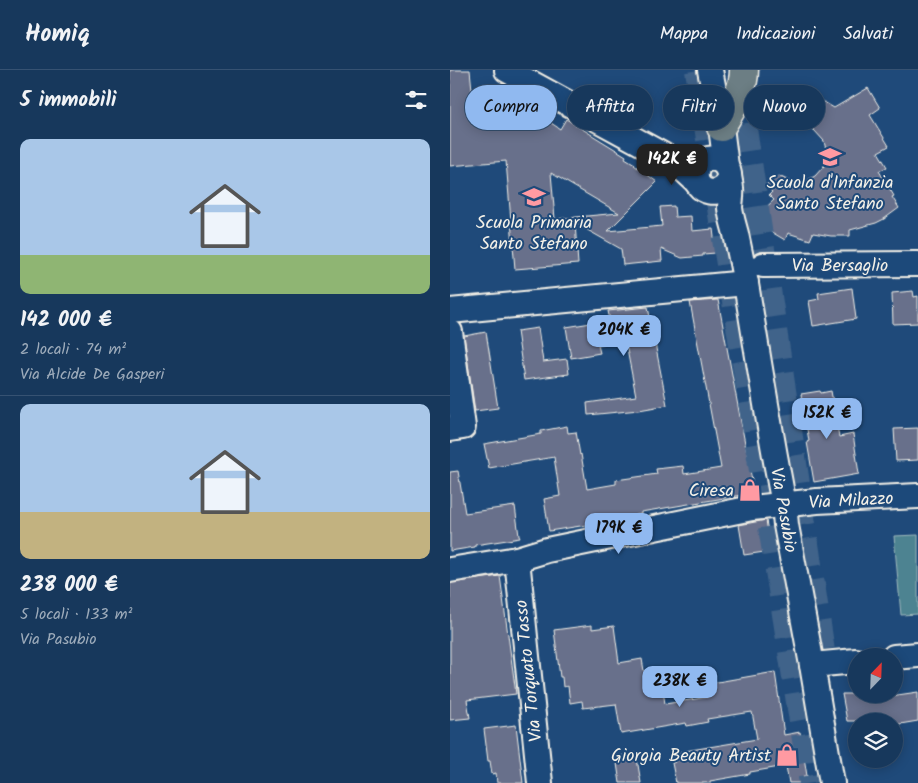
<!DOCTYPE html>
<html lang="it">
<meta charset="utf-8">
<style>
:root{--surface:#17385c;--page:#203f62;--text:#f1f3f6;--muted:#9eacbb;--line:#365272;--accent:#90b9f0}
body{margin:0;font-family:Kalam,sans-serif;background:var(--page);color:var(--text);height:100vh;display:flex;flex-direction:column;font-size:19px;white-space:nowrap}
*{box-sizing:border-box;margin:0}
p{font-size:16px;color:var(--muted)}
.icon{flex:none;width:28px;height:28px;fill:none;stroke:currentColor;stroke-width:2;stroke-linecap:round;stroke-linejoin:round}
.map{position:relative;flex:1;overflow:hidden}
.panel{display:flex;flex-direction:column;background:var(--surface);width:450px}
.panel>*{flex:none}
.hud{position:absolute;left:15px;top:15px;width:378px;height:45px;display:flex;gap:10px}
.needle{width:32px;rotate:23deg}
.tools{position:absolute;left:398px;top:578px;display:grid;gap:10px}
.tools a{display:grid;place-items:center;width:55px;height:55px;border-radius:50%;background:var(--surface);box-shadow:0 2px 12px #0003,0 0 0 1px var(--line);font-size:25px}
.price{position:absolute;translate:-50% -42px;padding:0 11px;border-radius:10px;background:var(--accent);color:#111;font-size:16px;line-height:32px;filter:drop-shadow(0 1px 2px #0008)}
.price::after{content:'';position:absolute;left:50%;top:30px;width:15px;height:11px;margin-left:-8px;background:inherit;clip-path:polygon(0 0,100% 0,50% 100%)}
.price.current{background:#222;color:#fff}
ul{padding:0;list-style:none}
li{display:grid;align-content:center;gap:10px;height:265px;padding:0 20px}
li+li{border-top:1px solid var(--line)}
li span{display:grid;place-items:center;height:155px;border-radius:10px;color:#555}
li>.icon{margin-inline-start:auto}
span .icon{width:90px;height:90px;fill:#fffc;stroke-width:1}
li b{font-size:21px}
h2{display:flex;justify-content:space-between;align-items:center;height:60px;padding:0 20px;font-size:21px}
.tag{padding:0 18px;border-radius:22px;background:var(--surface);box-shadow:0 2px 12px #0003,0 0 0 1px var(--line);font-size:18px;line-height:45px}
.tag.current{background:var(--accent);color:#111}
header{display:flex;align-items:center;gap:30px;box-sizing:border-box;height:70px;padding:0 25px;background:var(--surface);border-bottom:1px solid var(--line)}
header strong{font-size:24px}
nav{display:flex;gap:28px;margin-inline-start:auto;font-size:18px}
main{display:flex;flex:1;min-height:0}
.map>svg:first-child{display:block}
</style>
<header>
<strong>Homiq</strong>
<nav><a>Mappa</a><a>Indicazioni</a><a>Salvati</a></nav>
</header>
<main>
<section class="panel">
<h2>5 immobili<svg class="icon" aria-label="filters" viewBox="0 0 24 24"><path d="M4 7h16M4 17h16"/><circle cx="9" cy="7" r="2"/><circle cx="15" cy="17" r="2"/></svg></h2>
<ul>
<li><span style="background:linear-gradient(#a9c7e8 75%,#8fb573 0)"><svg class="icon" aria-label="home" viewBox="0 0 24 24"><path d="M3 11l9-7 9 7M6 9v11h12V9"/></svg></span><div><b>142 000 €</b><p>2 locali · 74 m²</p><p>Via Alcide De Gasperi</p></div></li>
<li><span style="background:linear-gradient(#a9c7e8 70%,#c2b280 0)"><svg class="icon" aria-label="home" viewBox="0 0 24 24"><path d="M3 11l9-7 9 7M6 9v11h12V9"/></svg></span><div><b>238 000 €</b><p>5 locali · 133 m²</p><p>Via Pasubio</p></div></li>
</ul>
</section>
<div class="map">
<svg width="468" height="713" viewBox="0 0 468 713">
<rect width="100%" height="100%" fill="#1f4a7a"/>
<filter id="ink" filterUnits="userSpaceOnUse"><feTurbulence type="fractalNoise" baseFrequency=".02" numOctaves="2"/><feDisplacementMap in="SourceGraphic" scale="10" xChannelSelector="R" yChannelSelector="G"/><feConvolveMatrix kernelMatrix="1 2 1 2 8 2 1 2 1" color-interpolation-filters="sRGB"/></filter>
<g filter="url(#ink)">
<!-- green -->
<polygon fill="#4d8391" stroke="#a0babc" points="468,465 468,544 451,545 444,466"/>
<!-- building -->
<g fill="#686f8b" stroke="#f4f1e8" fill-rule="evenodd">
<path d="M0,0H20L24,40L74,35L110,59L116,49L176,86L175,88L185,94L184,95L207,112L158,161L212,156L210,137L224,136L225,147L241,146L242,161L263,159L266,183L253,184V186L232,188L211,179L212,191L173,195L171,179L125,153L128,194L65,199L56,91L0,96ZM101,103L169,143L105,149Z"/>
<polygon points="418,18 430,38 420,45 439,76 428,82 437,97 429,101 444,126 442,127 449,138 434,149 426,153 400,160 400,166 381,166 363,163 360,170 338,163 335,170 313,157 318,150 310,143 324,130 319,125 322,122 316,115 329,106 341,112 354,112 365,106 374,96 377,84 374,71 364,60 358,57 369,29 384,38"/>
<polygon points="402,218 406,249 363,256 359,231 369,229 368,223"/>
<polygon points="463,221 464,227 468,226 468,253 443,254 442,223"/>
<polygon points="268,230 303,416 298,424 191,442 191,444 186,445 187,447 99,461 94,429 110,426 104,387 39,398 34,374 91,364 91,361 117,356 118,363 126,362 130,385 131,384 137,419 166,414 166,410 207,404 206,399 233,396 234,404 271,398 240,232"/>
<polygon points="198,237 217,335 189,340 138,345 137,333 186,326 175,269 148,275 150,283 121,288 116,257 160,250 158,241"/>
<polygon points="88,258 93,292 117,289 119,304 74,310 67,261"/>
<polygon points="36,262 48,338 25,341 14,266"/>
<polygon points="370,321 371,323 381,321 389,367 403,364 409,404 364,412 357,372 359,371 351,324"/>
<polygon points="468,358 468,390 446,391 444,359"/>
<polygon points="8,401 15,443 65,436 69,466 70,468 25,475 25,477 0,481 0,402"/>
<polygon points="316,450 321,481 294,485 289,455"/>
<polygon points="50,506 66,624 17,630 20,648 0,650 0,513"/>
<polygon points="142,555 142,559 164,556 169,593 192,589 194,601 210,599 215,634 258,627 256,614 325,602 334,665 350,662 357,706 353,706 355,713 339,713 336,696 300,702 300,704 260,711 260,713 226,713 222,693 225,692 223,683 307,669 302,642 257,649 258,652 237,656 236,653 171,664 166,634 133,638 132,631 120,633 118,616 113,617 112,607 110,607 104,560"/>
<polygon points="468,622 468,651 444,655 444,651 397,651 392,624 426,624 427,628"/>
<polygon points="66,655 73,713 47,713 46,703 42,704 40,691 38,691 34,659"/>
<polygon points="186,683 191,713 170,713 166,687"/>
</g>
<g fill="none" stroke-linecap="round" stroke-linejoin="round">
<!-- highway-tunnel -->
<g stroke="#3f638a" stroke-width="28" stroke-dasharray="28 14" stroke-linecap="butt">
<polyline points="249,0 363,713"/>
<polyline points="286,12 373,595"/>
</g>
<defs>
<g id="minor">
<polyline points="57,0 224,91 247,112"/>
<polyline points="260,0 271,57 276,96"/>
<path d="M279,107C273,131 243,123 246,103C248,83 276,84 279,104C279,109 281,114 281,119C282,126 280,132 280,138C281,147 284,156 286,164C290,183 294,202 297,220C309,292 320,363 334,434L336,455L362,595L382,713"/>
<polyline points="313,195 468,194"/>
<polyline points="0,241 296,213"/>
<polyline points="0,262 13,357 0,359"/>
<polyline points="67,489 90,713"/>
<polyline points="0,500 67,489 97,480 302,438 367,431 468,426"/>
<polyline points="444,587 468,585"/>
<polyline points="362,595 406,591"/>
</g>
<path id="highway" d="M271,57C281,39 294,22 294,0"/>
</defs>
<!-- minor casing -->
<use href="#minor" stroke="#f4f1e8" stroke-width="28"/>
<!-- highway casing -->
<use href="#highway" stroke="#f4f1e8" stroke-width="31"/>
<!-- minor -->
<use href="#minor" stroke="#1f4a7a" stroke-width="24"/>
<!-- highway -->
<use href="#highway" stroke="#6c7e84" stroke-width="28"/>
</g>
</g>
<!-- icons -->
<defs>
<symbol id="school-bare" viewBox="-9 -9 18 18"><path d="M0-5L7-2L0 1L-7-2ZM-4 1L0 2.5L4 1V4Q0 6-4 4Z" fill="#ff9aa2" stroke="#1f4a7a" stroke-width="2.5" paint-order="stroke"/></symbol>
<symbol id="shop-bare" viewBox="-9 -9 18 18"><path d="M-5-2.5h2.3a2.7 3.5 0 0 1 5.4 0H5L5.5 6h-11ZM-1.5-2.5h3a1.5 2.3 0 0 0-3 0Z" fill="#ff9aa2" stroke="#1f4a7a" stroke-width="2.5" paint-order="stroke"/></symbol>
</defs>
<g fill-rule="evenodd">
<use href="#school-bare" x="364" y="71" width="32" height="32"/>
<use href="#school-bare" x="68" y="111" width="32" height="32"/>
<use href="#shop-bare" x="284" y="404" width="32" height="32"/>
<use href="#shop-bare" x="321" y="669" width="32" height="32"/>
</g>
<g text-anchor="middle" stroke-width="4" stroke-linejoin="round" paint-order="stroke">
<!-- poi labels -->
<g font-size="18" fill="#f4f1e8" stroke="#1f4a7a">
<text x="380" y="118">Scuola d'Infanzia<tspan x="380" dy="21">Santo Stefano</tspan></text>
<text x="84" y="158">Scuola Primaria<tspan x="84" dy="21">Santo Stefano</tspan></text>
<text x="284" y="426" text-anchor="end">Ciresa</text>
<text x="321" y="691" text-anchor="end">Giorgia Beauty Artist</text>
</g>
<!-- street labels -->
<g font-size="18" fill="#f4f1e8" stroke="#1f4a7a">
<text x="390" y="201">Via Bersaglio</text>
<text transform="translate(401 430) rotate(-3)" y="6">Via Milazzo</text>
<text transform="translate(334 440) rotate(80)" y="6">Via Pasubio</text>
<text transform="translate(78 601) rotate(-96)" y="6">Via Torquato Tasso</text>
</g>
</g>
</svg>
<div class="tools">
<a><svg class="needle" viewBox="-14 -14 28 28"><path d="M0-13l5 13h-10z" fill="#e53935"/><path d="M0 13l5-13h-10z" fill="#9eacbb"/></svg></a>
<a><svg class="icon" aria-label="layers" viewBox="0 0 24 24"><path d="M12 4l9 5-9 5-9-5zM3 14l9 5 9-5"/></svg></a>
</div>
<b class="price current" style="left:222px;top:116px">142K €</b>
<b class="price" style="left:174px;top:287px">204K €</b>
<b class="price" style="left:377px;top:370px">152K €</b>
<b class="price" style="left:169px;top:485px">179K €</b>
<b class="price" style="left:230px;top:638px">238K €</b>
<div class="hud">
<a class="tag current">Compra</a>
<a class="tag">Affitta</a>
<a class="tag">Filtri</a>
<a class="tag">Nuovo</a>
</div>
</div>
</main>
